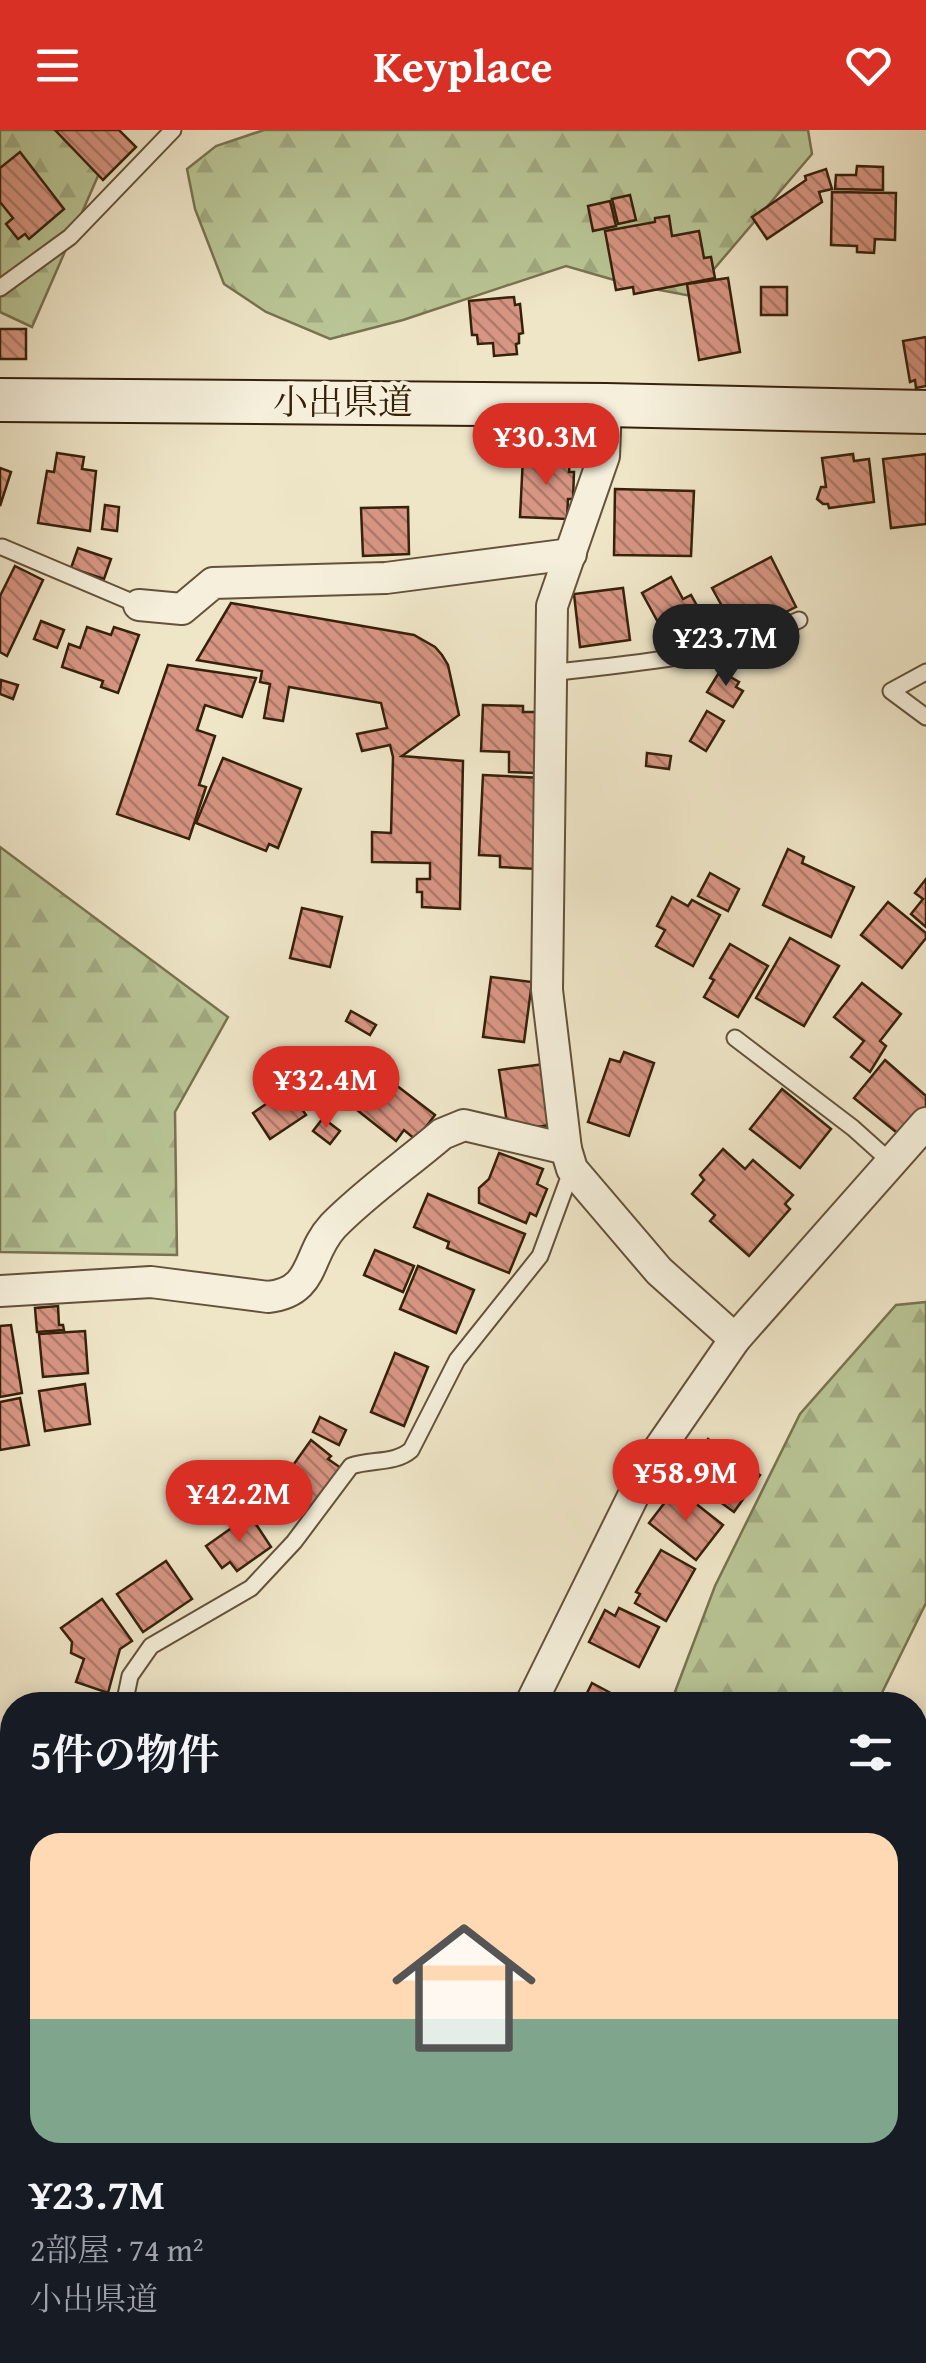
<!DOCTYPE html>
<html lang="ja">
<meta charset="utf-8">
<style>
:root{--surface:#171b24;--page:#242831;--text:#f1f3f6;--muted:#9ea1a6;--accent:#d93025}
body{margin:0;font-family:"Gentium Book Plus","Noto Serif JP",serif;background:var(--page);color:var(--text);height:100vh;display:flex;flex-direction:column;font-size:38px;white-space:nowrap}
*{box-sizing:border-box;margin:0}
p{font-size:32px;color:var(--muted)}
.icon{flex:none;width:55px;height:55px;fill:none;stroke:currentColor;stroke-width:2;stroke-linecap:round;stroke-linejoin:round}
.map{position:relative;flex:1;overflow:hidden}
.panel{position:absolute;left:0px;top:1562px;width:928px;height:672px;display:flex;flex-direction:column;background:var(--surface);border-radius:40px 40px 0 0;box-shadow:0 5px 25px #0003}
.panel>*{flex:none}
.price{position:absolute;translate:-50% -85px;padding:0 22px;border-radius:35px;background:var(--accent);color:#fff;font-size:32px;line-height:65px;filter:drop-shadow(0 2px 5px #0008)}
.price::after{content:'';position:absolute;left:50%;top:60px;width:30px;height:22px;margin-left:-15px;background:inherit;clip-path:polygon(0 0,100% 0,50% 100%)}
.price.on{background:#222;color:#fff}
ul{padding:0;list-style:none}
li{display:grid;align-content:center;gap:20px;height:530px;padding:0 30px}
li span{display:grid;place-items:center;height:310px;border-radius:30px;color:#555}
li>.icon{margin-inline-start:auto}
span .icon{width:180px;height:180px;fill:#fffc;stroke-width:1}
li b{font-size:42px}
h2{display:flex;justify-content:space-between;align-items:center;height:120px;padding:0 30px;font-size:42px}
header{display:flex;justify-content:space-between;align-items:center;height:130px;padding:0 30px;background:var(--accent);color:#fff;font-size:45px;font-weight:700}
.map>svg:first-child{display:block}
</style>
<header><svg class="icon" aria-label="menu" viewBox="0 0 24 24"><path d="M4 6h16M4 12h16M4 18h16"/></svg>Keyplace<svg class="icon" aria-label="heart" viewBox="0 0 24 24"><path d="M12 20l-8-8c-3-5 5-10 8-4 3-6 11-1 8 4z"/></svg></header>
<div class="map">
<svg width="926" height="2233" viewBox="0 0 926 2233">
<defs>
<pattern id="forest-firs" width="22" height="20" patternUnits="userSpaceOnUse" patternTransform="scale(2.5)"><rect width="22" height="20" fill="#b9c596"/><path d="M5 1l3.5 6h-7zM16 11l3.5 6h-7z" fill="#a0a980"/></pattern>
<pattern id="building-back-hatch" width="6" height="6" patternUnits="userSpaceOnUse" patternTransform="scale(2.5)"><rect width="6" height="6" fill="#d79583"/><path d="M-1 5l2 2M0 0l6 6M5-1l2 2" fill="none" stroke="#af7969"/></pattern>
</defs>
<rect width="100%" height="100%" fill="#efe6c8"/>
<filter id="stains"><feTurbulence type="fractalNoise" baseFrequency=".002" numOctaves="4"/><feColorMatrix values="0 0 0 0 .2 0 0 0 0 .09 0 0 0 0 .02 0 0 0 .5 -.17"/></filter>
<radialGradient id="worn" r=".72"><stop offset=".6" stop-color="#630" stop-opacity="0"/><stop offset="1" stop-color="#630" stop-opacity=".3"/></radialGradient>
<!-- forest -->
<g fill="url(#forest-firs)" stroke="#787350" stroke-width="2.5">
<polygon points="0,0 98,0 101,39 32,197 0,182"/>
<polygon points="264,0 808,0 812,24 691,166 628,154 566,136 403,190 330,209 266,182 224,154 195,79 187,39 216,16"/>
<polygon points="0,717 228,887 175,982 177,1125 0,1122"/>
<polygon points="926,1172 926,1473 876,1575 670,1575 715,1456 800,1284 896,1175"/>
<polygon points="313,2223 313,2222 659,2223 653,2233 308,2233"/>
</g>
<!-- building -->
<g fill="url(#building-back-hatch)" stroke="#36210a" stroke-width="2.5">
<polygon points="55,0 119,0 136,17 103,50"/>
<polygon points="20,22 64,79 29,109 25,104 18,109 6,94 13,88 0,72 0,38"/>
<polygon points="857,36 883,37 883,60 835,59 836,45 856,45"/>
<polygon points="826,39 832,59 819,62 822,72 767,109 752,87 806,50 805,46"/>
<polygon points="832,62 896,63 895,110 875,109 874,123 857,122 857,116 831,115"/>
<polygon points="630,65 636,90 618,94 612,69"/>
<polygon points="610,71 616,96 593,101 588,76"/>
<polygon points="669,86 672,106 699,101 704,128 711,127 715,148 634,164 633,157 616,160 605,101 655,92 655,88"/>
<polygon points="728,148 740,222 699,230 687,154"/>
<rect x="761" y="157" width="26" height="28"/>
<polygon points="514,167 515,175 520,174 523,203 519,204 519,213 516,214 517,224 494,226 493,213 478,214 477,205 472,205 469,171"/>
<rect x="0" y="199" width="26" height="30"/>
<polygon points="926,207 926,256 916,258 915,250 910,252 903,211"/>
<polygon points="57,323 84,327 82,339 96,341 90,401 38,393 47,341 54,342"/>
<polygon points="853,324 854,331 869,329 874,372 829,378 828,374 823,374 817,369 821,357 826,357 822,328"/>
<polygon points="926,324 926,394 891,398 883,329"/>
<polygon points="523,327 570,329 569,342 574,342 573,369 568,369 567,389 520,387"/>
<polygon points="0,338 11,342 0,376"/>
<polygon points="615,359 694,361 691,426 614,425"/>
<polygon points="105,375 119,377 117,401 102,399"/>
<polygon points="408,377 409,424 363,426 361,378"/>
<polygon points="78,418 111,429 104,449 71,438"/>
<polygon points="771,427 796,477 761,494 756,485 726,498 720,489 727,485 712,458"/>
<polygon points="15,436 43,450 7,526 0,522 0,466"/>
<polygon points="671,447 683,469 691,465 707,494 670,514 642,463"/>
<polygon points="623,458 630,510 580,517 574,464"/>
<polygon points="231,473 414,505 435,517 442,525 448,535 459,585 402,626 463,631 460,779 422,777 422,762 417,762 417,749 430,749 430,733 372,732 372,702 391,703 393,627 390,615 362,621 357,604 387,598 381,573 289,557 283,591 264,588 270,554 260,552 262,541 197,530"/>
<polygon points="41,491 64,500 57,518 34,509"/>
<polygon points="87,497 111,505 114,497 139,505 118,563 101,557 103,551 62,537 69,514 80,518"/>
<polygon points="168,535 256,548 242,587 205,575 197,600 215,606 199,655 206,657 189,709 117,684"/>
<polygon points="720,541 739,552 736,557 743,561 733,577 707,562"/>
<polygon points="1,550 18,555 13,569 0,564"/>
<polygon points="483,575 523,576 523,582 537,582 535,643 509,642 509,622 481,621"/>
<polygon points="707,581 724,591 706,621 690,611"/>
<polygon points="647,623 671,626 669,639 646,636"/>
<polygon points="223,628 301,659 278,718 269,714 266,721 196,693"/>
<polygon points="483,645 542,648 537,739 500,737 500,726 479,725"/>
<polygon points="788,719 804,727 802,733 854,757 831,807 763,775"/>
<polygon points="710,743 739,759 728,781 698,766"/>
<polygon points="926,749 926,797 911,784 923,769 915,763"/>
<polygon points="672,767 688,776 692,770 720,785 693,836 656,816 665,800 657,796"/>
<polygon points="888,772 926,803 926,808 902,838 861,805"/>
<polygon points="302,778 342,787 330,837 290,828"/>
<polygon points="790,808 839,836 804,896 756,868"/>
<polygon points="730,814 768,836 738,887 704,867 714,850 710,848"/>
<polygon points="491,847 532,852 524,912 483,907"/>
<polygon points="862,853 901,884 880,911 886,916 870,942 851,927 864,911 834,887"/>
<polygon points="351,881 376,895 370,905 346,891"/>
<polygon points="624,922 654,933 629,1006 588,992 610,929 620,932"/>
<polygon points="885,930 926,966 926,978 901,1006 854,968"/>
<polygon points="545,934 552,995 508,1000 499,940"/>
<polygon points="383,945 435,985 416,1010 404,1000 396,1011 357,980"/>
<polygon points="302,946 319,960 309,972 292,958"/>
<polygon points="288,959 306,985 270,1009 253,983"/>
<polygon points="782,959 831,999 800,1038 750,999"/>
<polygon points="323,988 340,1001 330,1014 313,1001"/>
<polygon points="723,1019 745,1039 753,1030 793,1065 785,1074 790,1079 749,1126 710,1091 715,1085 692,1064 704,1050 700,1045"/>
<polygon points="499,1023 543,1039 537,1054 547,1059 536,1086 530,1083 526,1093 479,1073 479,1058 489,1049"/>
<polygon points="428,1064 525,1104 509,1143 447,1118 449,1112 414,1097"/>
<polygon points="375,1120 414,1136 403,1162 364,1145"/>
<polygon points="418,1136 474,1160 456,1203 400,1179"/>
<polygon points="58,1176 59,1195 63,1195 64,1200 37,1202 35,1178"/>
<polygon points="11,1195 22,1263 0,1267 0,1196"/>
<polygon points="85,1201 88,1243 43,1247 39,1204"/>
<polygon points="395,1223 428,1237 404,1296 371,1282"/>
<polygon points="85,1254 90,1294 45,1301 39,1261"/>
<polygon points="20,1268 29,1315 0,1320 0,1272"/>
<polygon points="320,1287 346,1300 339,1315 313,1302"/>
<polygon points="708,1309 760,1345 734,1382 694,1353 704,1339 692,1332"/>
<polygon points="311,1310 331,1326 328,1329 341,1338 311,1378 279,1355"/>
<polygon points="676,1358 723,1395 696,1430 649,1393"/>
<polygon points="250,1385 271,1417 237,1441 230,1432 222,1438 206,1416"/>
<polygon points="661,1420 695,1439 666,1491 635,1473 640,1464 636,1462"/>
<polygon points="166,1431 192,1469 143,1502 117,1464"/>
<polygon points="102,1469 132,1511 120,1519 108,1563 76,1552 84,1529 71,1523 72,1512 61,1498"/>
<polygon points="619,1478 659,1497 639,1537 589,1512 605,1480 615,1486"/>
<polygon points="592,1553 620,1568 617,1575 575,1575 578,1569 583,1571"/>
<polygon points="917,1595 926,1598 926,1664 923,1668 915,1665"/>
<polygon points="915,1671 926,1675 926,1702 915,1734"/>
<polygon points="915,1792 926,1796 926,1824 915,1822"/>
</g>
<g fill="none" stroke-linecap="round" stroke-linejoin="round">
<defs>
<g id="service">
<polyline points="0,158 70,107 173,0"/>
<polyline points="2,417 139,475"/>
<polyline points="926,542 891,561 926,587"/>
<path d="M551,543C639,532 718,529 799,490"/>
<polyline points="735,908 853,998 892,1033"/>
<path d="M124,1575L130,1546L151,1516L251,1458L294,1412L351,1336C371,1329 395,1334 411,1320L457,1230L540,1126L572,1039"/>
</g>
<g id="minor">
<polyline points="606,275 604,326 552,476 547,860 566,1019 572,1039 659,1141 735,1209"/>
<polyline points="139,475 182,479 213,453 386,448 571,424"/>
<path d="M0,1161L151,1152L268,1167C316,1162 306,1125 333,1096C365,1063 407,1034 442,1004L464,995L566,1019"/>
<polyline points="530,1575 650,1332 735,1209 926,993"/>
<polyline points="915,1767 926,1773"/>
<polyline points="915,1983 926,1978"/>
<polyline points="196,2233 201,2222"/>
<polyline points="762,2233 763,2222"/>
</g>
<polyline id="secondary" points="0,270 606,275 926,282"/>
</defs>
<!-- service casing -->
<use href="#service" stroke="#64523a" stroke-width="19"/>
<!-- minor casing -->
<use href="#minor" stroke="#64523a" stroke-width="34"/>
<!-- secondary casing -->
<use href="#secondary" stroke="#36210a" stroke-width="46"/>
<!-- service -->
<use href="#service" stroke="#f5efdb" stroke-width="15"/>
<!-- minor -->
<use href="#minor" stroke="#f5efdb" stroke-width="30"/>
<!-- secondary -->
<use href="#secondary" stroke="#f5efdb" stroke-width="42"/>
</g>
<g text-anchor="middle" stroke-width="8" stroke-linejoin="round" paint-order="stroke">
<!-- street labels -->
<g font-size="35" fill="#36210a" stroke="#f5efdb">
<text x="343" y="284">小出県道</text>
</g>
</g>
<rect width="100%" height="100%" filter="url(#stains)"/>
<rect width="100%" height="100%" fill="url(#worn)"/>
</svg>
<b class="price" style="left:546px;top:358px">¥30.3M</b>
<b class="price on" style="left:726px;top:559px">¥23.7M</b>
<b class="price" style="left:326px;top:1001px">¥32.4M</b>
<b class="price" style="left:686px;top:1394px">¥58.9M</b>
<b class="price" style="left:239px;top:1415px">¥42.2M</b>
<section class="panel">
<h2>5件の物件<svg class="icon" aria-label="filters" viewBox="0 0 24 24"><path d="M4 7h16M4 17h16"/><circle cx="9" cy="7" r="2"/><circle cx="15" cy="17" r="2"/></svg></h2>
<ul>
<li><span style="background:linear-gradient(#ffd9b3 60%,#7fa58c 0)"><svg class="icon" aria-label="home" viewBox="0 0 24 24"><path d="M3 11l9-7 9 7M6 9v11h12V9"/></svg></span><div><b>¥23.7M</b><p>2部屋 · 74 m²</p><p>小出県道</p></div></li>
</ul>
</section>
</div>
